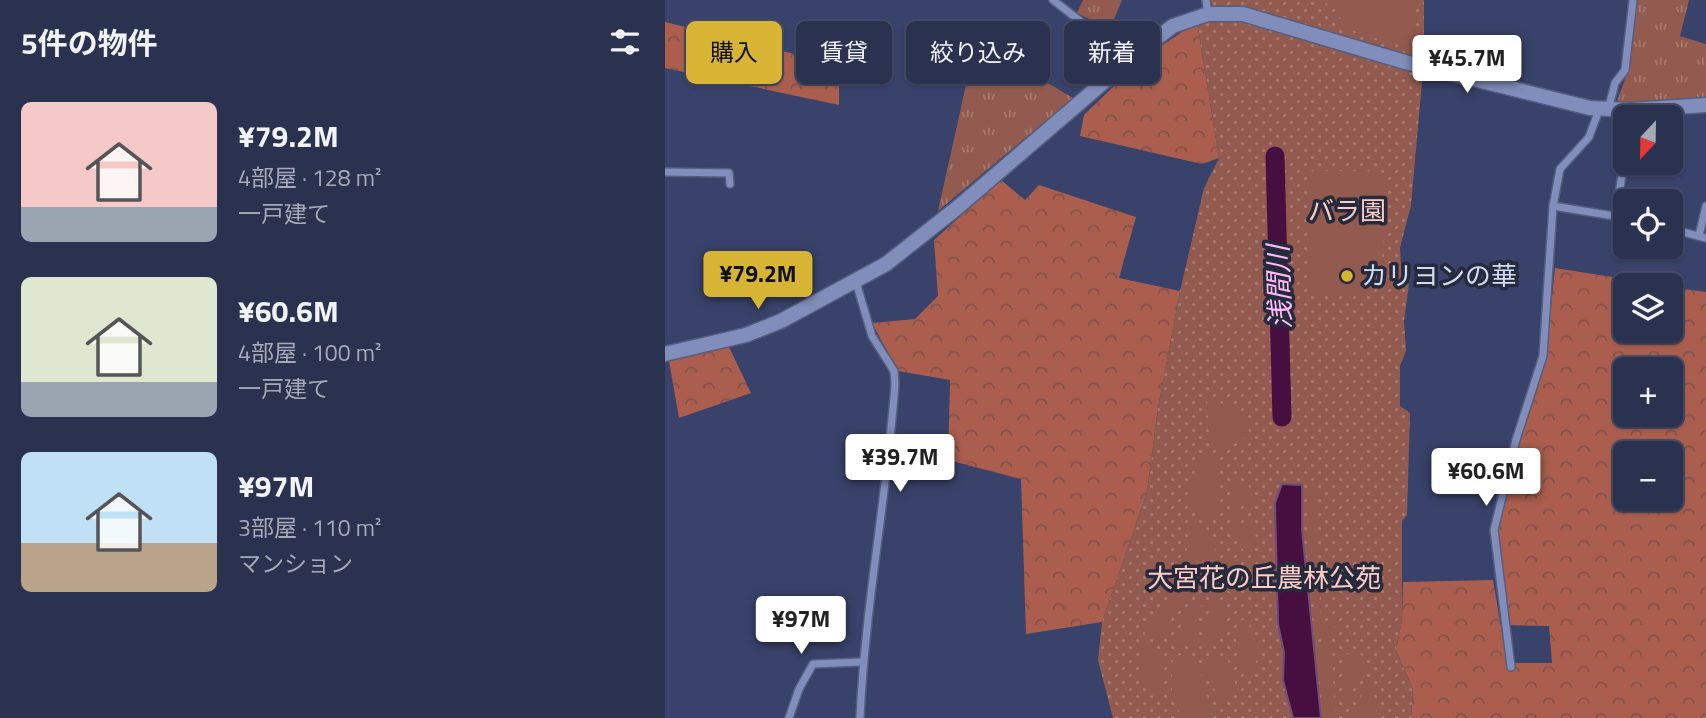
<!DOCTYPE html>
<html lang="ja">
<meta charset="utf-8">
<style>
:root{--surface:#2b3250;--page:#373e5a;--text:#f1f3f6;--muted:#a6aab7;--line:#474d67;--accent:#d8b434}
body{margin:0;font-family:"Titillium Web","Noto Sans JP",sans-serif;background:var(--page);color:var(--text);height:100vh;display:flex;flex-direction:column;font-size:26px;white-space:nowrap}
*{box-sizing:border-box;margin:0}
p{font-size:23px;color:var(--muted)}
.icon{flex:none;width:38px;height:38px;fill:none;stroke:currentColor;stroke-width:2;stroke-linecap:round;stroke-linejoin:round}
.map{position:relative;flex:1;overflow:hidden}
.panel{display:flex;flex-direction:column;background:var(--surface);width:665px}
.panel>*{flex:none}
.banner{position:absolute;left:21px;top:21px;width:665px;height:63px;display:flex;gap:14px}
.needle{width:46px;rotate:202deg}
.controls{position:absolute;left:948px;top:105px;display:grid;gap:14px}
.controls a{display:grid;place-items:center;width:70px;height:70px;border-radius:10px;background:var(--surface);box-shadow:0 2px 5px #0004,0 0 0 2px var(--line);font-size:35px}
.price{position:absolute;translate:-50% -60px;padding:0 16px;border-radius:7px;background:#fff;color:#222;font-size:23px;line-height:46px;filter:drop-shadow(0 2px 4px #0008)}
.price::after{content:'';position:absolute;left:50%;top:42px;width:21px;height:16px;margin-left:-10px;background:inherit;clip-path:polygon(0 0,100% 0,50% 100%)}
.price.active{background:var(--accent);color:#111}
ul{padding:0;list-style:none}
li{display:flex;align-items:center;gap:21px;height:175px;padding:0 21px}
li span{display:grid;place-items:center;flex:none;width:196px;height:140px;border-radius:10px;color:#555}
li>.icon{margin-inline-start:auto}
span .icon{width:84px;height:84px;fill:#fffc;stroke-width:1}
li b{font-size:30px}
h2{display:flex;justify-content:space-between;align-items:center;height:84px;padding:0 21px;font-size:30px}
.chip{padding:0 24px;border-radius:10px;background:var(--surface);box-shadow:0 2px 5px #0004,0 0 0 2px var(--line);font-size:24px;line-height:63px}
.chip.active{background:var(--accent);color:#111}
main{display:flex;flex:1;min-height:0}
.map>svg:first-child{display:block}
</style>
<main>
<section class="panel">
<h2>5件の物件<svg class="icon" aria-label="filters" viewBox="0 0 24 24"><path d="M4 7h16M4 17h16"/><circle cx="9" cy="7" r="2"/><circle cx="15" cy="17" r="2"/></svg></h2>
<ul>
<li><span style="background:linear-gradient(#f6c9c9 75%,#9aa5b1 0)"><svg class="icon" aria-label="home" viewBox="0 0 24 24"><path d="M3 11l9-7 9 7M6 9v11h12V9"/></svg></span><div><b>¥79.2M</b><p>4部屋 · 128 m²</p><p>一戸建て</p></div></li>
<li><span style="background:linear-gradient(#dfe7d0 75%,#9aa5b1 0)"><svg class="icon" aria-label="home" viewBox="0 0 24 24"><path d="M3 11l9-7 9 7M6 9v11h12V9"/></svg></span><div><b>¥60.6M</b><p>4部屋 · 100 m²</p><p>一戸建て</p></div></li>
<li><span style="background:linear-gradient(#bfe0f5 65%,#b9a48a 0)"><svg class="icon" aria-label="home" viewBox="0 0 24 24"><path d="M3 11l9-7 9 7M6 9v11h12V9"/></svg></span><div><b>¥97M</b><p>3部屋 · 110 m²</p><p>マンション</p></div></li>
</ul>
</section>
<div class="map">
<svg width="1041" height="718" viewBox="0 0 1041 718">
<defs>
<pattern id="grass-tufts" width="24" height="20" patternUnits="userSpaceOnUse" patternTransform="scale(1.75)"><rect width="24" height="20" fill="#935b4f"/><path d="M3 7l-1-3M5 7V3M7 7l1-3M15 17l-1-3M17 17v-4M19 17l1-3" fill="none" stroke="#a67a71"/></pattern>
<pattern id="forest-crowns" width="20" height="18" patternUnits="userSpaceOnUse" patternTransform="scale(1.75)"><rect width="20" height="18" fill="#ab5e4e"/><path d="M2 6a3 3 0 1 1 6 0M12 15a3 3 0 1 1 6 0" fill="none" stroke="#80534c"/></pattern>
<pattern id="park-dots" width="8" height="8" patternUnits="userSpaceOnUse" patternTransform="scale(1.75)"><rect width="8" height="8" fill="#935b4f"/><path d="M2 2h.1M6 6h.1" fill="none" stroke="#a67a71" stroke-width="1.8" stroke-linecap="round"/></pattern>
</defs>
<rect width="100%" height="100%" fill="#39426a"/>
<!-- grass -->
<g fill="url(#grass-tufts)">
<polygon points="418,0 457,0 445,29 412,13"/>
<polygon points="972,0 1024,0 1015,36 1041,44 1041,97 951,104 964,68"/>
<polygon points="311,40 408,98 273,211"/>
</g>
<!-- forest -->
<g fill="url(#forest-crowns)" fill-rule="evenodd">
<polygon points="0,22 174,65 174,105 0,68"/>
<polygon points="532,22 554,158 537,164 415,136 419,115 478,58"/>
<polygon points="336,180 360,200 374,185 471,217 454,278 515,291 493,408 482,492 437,622 361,634 356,479 283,460 285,380 233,371 207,323 250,319 273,296 269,240"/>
<path d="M890,268L998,285H961V331H1006V287L1041,292V718H746L748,689L731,650L737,620L738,582L828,580L842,663H887L884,626L841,625L829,530L848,454L881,357ZM961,369H1006V415H961ZM961,453H1006V499H961Z"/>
<polygon points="64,347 86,393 14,418 4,361"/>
</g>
<!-- park -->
<g fill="url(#park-dots)">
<polygon points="546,0 759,0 759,61 620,18 576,9 547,9"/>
<polygon points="578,20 758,71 746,205 735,248 737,279 744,284 739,321 741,351 735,366 735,406 745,413 742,515 737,521 737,620 731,650 748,689 746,718 448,718 433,660 437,622 482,492 493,408 515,291 539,188 554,158 532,22"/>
</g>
<!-- garden -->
<g fill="#935b4f">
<polygon points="654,0 749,0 752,51 682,29 669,7"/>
<path d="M646,171H716C732,189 715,249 715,276L701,293L642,294V209Z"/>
<path d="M542,398C558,402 580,415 584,432L575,442L555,449L544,442Z"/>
<path d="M540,453L550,458L553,466L551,515L546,518C542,516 534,513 531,509C519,496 530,464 540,453Z"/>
<path d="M569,475L584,487L591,503L573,506L574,524L592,523L589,549L584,554C560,542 564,501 566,478Z"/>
<polygon points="650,478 653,479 651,526 656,620 671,622 667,637 651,639 643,488"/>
<path d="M528,521C556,532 558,560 534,577L520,570L524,522Z"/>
<path d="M565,555C576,564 576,582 565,592L547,584L559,558Z"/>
<path d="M514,577L528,586L509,611L501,638C493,640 486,639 479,634L508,592Z"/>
<path d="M550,600L559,604C563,616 558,633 553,644L540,647L541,618Z"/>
<polygon points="532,602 537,604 529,643 527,646 516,645 512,639 522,613"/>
<path d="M578,620C592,629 600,660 584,671L578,668L571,647L572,621Z"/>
<polygon points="667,643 670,718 660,718 649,648 651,644"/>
<polygon points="477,644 496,651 496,696 485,695 478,685"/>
<polygon points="681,654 697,655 699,667 679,708"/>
<path d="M514,655C521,655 525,655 530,660C535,666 548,711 545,718H517L507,691V662Z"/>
<path d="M550,656L561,657C569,675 578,689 558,702L550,691L540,667L543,660Z"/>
<polygon points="703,682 707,682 712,714 710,718 685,718"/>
</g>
<!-- water -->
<polygon fill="#460f40" stroke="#704c76" stroke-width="2" points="617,484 637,485 637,530 656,718 628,718 618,680 619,652 613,624 610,503"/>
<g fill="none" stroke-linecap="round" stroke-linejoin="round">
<!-- river -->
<polyline stroke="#460f40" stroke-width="19" points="610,156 617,417"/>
<defs>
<g id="street">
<polyline points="388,0 419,24 475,50"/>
<polyline points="541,0 543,14"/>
<polyline points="943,110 950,83 960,70 968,0"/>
<polyline points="0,172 64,173 65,184"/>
<polyline points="888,206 961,218"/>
<polyline points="951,215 961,147"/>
<polyline points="1006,229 1041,238"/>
<polyline points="1034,236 1041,206"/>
<path d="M191,282L207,336L229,371L230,384C222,496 200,606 195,718"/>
<polyline points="846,667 829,530 851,440 878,356 888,206 895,169 924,137 934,110"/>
<polyline points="124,718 134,689 148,664 197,662"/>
</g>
<polyline id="secondary" points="0,354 81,335 116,321 221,264 292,208 476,50 508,26 543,14 578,14 740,62 925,108 966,110 1041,105"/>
</defs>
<!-- street casing -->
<use href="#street" stroke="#565e7f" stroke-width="10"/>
<!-- secondary casing -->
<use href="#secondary" stroke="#565e7f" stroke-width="17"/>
<!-- street -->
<use href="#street" stroke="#818dba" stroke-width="7"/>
<!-- secondary -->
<use href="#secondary" stroke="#818dba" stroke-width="14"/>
</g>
<!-- markers -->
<circle fill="#d8b434" stroke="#262a3d" stroke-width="2.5" cx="682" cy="276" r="7"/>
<g text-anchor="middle" stroke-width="7" stroke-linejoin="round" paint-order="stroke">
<!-- park labels -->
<g font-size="26" fill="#fbcdc3" stroke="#262a3d">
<text x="682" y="220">バラ園</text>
<text x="599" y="587">大宮花の丘農林公苑</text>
</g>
<!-- poi labels -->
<g font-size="26" fill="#d3dbf3" stroke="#262a3d" text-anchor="start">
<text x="696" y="285">カリヨンの華</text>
</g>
<!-- water labels -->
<g font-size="28" font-style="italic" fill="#ffbaf3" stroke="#262a3d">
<text transform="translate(614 287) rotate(-92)" y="10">浅間川</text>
</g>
</g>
</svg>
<div class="controls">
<a><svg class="needle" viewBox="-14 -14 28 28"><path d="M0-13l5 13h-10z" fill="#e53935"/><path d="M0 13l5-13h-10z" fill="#a6aab7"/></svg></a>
<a><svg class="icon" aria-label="locate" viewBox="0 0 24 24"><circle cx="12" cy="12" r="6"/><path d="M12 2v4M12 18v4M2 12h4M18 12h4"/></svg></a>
<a><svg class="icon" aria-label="layers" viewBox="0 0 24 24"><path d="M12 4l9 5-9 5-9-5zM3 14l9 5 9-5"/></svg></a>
<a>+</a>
<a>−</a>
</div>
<b class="price" style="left:802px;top:95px">¥45.7M</b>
<b class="price active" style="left:93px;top:311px">¥79.2M</b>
<b class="price" style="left:235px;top:494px">¥39.7M</b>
<b class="price" style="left:821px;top:508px">¥60.6M</b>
<b class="price" style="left:136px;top:656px">¥97M</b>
<div class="banner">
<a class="chip active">購入</a>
<a class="chip">賃貸</a>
<a class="chip">絞り込み</a>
<a class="chip">新着</a>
</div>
</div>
</main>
